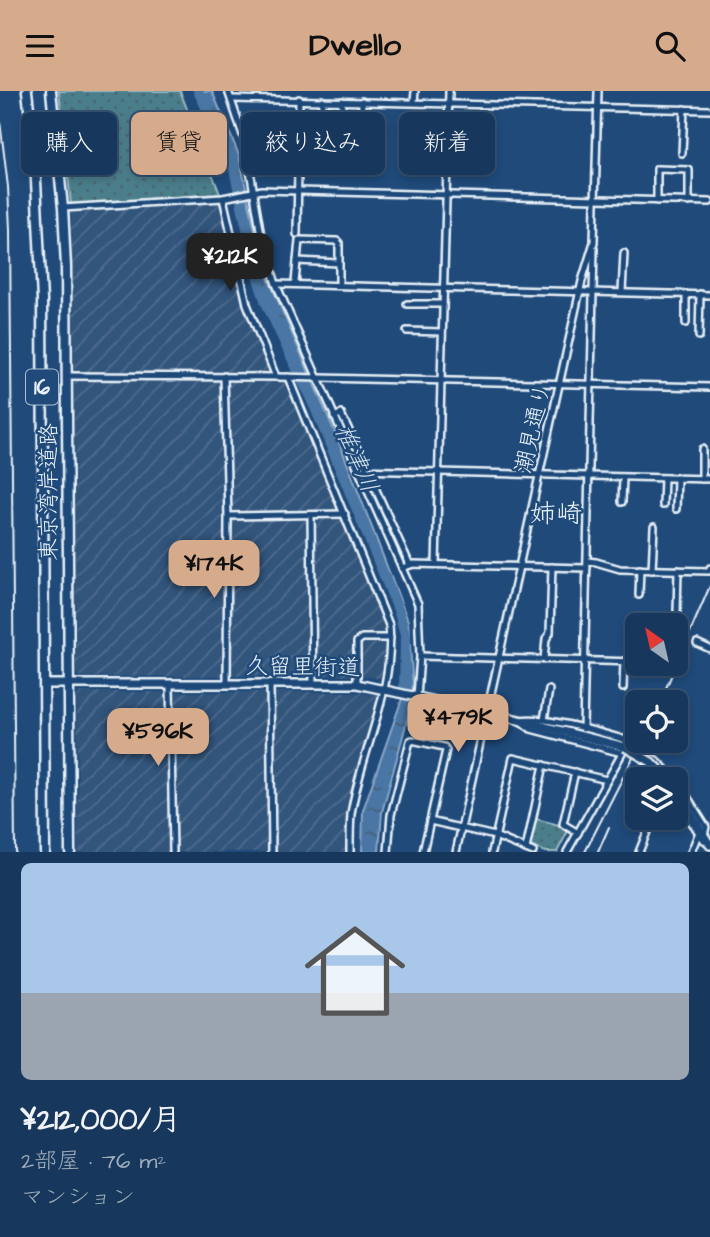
<!DOCTYPE html>
<html lang="ja">
<meta charset="utf-8">
<style>
:root{--surface:#17385c;--page:#244365;--text:#f1f3f6;--muted:#9eacbb;--line:#365272;--accent:#d6ab8b}
body{margin:0;font-family:"Architects Daughter","Klee One",sans-serif;background:var(--page);color:var(--text);height:100vh;display:flex;flex-direction:column;font-size:26px;white-space:nowrap}
*{box-sizing:border-box;margin:0}
p{font-size:23px;color:var(--muted)}
.icon{flex:none;width:38px;height:38px;fill:none;stroke:currentColor;stroke-width:2;stroke-linecap:round;stroke-linejoin:round}
.map{position:relative;height:761px;overflow:hidden}
.details{display:flex;flex-direction:column;background:var(--surface);flex:1}
.details>*{flex:none}
.banner{position:absolute;left:21px;top:21px;width:668px;height:63px;display:flex;gap:14px}
.needle{width:46px;rotate:326deg}
.buttons{position:absolute;left:625px;top:522px;display:grid;gap:14px}
.buttons a{display:grid;place-items:center;width:63px;height:63px;border-radius:10px;background:var(--surface);box-shadow:0 4px 10px #0003,0 0 0 2px var(--line);font-size:35px}
.price{position:absolute;translate:-50% -60px;padding:0 16px;border-radius:14px;background:var(--accent);color:#111;font-size:23px;line-height:46px;filter:drop-shadow(0 2px 4px #0008)}
.price::after{content:'';position:absolute;left:50%;top:42px;width:21px;height:16px;margin-left:-10px;background:inherit;clip-path:polygon(0 0,100% 0,50% 100%)}
.price.on{background:#222;color:#fff}
ul{padding:0;list-style:none}
li{display:grid;align-content:center;gap:14px;height:371px;padding:0 21px}
li+li{border-top:2px solid var(--line)}
li span{display:grid;place-items:center;height:217px;border-radius:10px;color:#555}
li>.icon{margin-inline-start:auto}
span .icon{width:126px;height:126px;fill:#fffc;stroke-width:1}
li b{font-size:30px}
.chip{padding:0 24px;border-radius:10px;background:var(--surface);box-shadow:0 4px 10px #0003,0 0 0 2px var(--line);font-size:24px;line-height:63px}
.chip.on{background:var(--accent);color:#111}
header{display:flex;justify-content:space-between;align-items:center;height:91px;padding:0 21px;background:var(--accent);color:#111;font-size:32px;font-weight:700}
.map>svg:first-child{display:block}
</style>
<header><svg class="icon" aria-label="menu" viewBox="0 0 24 24"><path d="M4 6h16M4 12h16M4 18h16"/></svg>Dwello<svg class="icon" aria-label="search" viewBox="0 0 24 24"><circle cx="10" cy="10" r="6"/><path d="M15 15l6 6"/></svg></header>
<div class="map">
<svg width="710" height="761" viewBox="0 0 710 761">
<defs>
<pattern id="industrial-furrows" width="10" height="10" patternUnits="userSpaceOnUse" patternTransform="scale(1.75)"><rect width="10" height="10" fill="#32547c"/><path d="M-1 1l2-2M0 10L10 0M9 11l2-2" fill="none" stroke="#506d8f"/></pattern>
<pattern id="grass-dots" width="8" height="8" patternUnits="userSpaceOnUse" patternTransform="scale(1.75)"><rect width="8" height="8" fill="#4c7e8b"/><path d="M2 2h.1M6 6h.1" fill="none" stroke="#49666e" stroke-width="1.8" stroke-linecap="round"/></pattern>
<pattern id="water-ripples" width="26" height="14" patternUnits="userSpaceOnUse" patternTransform="scale(1.75)"><rect width="26" height="14" fill="#4a76a4"/><path d="M2 4q2-2 4 0t4 0M15 11q2-2 4 0t4 0" fill="none" stroke="#485f77"/></pattern>
</defs>
<rect width="100%" height="100%" fill="#1f4a7a"/>
<filter id="ink" filterUnits="userSpaceOnUse"><feTurbulence type="fractalNoise" baseFrequency=".0143" numOctaves="2"/><feDisplacementMap in="SourceGraphic" scale="14" xChannelSelector="R" yChannelSelector="G"/><feConvolveMatrix kernelMatrix="1 2 1 2 8 2 1 2 1" color-interpolation-filters="sRGB"/></filter>
<g filter="url(#ink)">
<!-- industrial -->
<g fill="url(#industrial-furrows)">
<polygon points="217,110 222,114 243,210 271,280 270,282 74,281 71,120"/>
<polygon points="74,288 219,288 223,292 224,585 80,586 76,581"/>
<polygon points="233,288 281,289 286,291 338,417 336,421 234,421 230,417 229,293"/>
<polygon points="234,427 305,427 308,431 309,584 231,585 230,431"/>
<polygon points="318,427 338,427 344,430 386,536 387,544 355,543 355,585 316,584 315,431"/>
<polygon points="362,549 383,549 387,554 382,588 361,585 359,582 359,552"/>
<polygon points="81,601 169,601 170,761 78,761 77,605"/>
<polygon points="175,601 268,601 269,761 176,761"/>
<polygon points="275,601 349,601 379,604 348,724 347,761 275,761"/>
</g>
<!-- grass -->
<g fill="url(#grass-dots)" stroke="#9ab8c2" stroke-width="2">
<polygon points="59,0 180,0 220,103 71,113"/>
<polygon points="536,728 559,734 568,740 557,761 545,761 530,755 529,752"/>
</g>
<!-- water -->
<polygon fill="url(#water-ripples)" stroke="#89a7c6" stroke-width="2" points="198,0 212,0 239,64 262,173 339,351 408,530 413,595 410,619 382,721 379,761 362,761 363,719 404,602 405,544 399,521 360,424 316,319 266,212 258,188 232,69"/>
<g fill="none" stroke-linecap="round" stroke-linejoin="round">
<!-- river -->
<polyline stroke="#4a76a4" stroke-width="10" points="198,0 232,69 258,188 266,212 316,319 399,521 405,544 404,604"/>
<defs>
<g id="minor">
<polyline points="228,0 245,50 261,144 276,193 418,513 420,565 417,606"/>
<polyline points="232,8 710,19"/>
<polyline points="414,11 415,0"/>
<polyline points="361,49 362,10"/>
<polyline points="321,51 322,9"/>
<polyline points="341,52 342,10"/>
<polyline points="682,62 684,18"/>
<polyline points="223,107 247,213 276,286"/>
<polyline points="657,110 657,78 689,79 689,111"/>
<polyline points="63,117 223,107 262,99 710,111"/>
<polyline points="297,143 299,8"/>
<polyline points="297,170 339,172"/>
<polyline points="295,192 299,149 337,150 339,152 339,194"/>
<polyline points="276,193 710,204"/>
<polyline points="622,201 624,162"/>
<polyline points="407,213 442,213"/>
<polyline points="686,232 686,203"/>
<polyline points="407,240 441,241"/>
<polyline points="699,245 700,203"/>
<polyline points="67,285 276,286 710,296"/>
<polyline points="224,285 228,425 227,593"/>
<path d="M288,286L389,534C395,600 361,660 351,723C350,736 350,749 350,761"/>
<polyline points="334,326 341,323 347,335 410,474"/>
<polyline points="358,379 710,388"/>
<polyline points="702,388 702,358"/>
<polyline points="622,411 623,386"/>
<polyline points="663,414 664,387"/>
<polyline points="676,418 677,387"/>
<polyline points="311,424 313,593"/>
<polyline points="228,425 345,423"/>
<polyline points="587,470 596,471 620,478 709,480 710,477"/>
<polyline points="436,473 449,0"/>
<polyline points="402,477 413,473 587,477"/>
<polyline points="652,479 654,436"/>
<polyline points="639,504 640,478"/>
<polyline points="677,522 678,479"/>
<polyline points="697,552 710,558"/>
<polyline points="420,565 637,571"/>
<polyline points="544,568 546,548 550,542 552,476"/>
<polyline points="170,593 173,761"/>
<polyline points="270,593 272,761"/>
<polyline points="357,593 357,551 362,547 390,547"/>
<polyline points="623,597 624,570"/>
<path d="M521,629C543,624 603,642 626,649V653"/>
<polyline points="544,629 549,599"/>
<polyline points="522,631 531,638 622,662"/>
<polyline points="583,638 594,158"/>
<polyline points="575,681 563,733 578,742"/>
<polyline points="660,688 647,674 652,667 656,669 675,688"/>
<polyline points="676,688 706,736 704,744"/>
<polyline points="676,709 704,749"/>
<polyline points="637,719 633,729 650,736"/>
<polyline points="430,730 495,745 533,761"/>
<polyline points="526,758 544,674"/>
<polyline points="388,761 391,724 410,650 412,649 444,656 446,659 423,761"/>
<polyline points="456,761 582,190 594,151 598,0"/>
<polyline points="492,761 513,667 607,689"/>
<polyline points="567,761 624,659"/>
<polyline points="639,761 653,726"/>
<polyline points="691,761 699,741"/>
</g>
<g id="major">
<polyline points="44,593 357,593 487,621 625,656"/>
<polyline points="676,698 710,754"/>
</g>
<g id="highway">
<polyline points="27,0 35,70 42,209 45,761"/>
<polyline points="51,0 63,117 66,176 70,761"/>
</g>
</defs>
<!-- minor casing -->
<use href="#minor" stroke="#e8f1f8" stroke-width="10"/>
<!-- major casing -->
<use href="#major" stroke="#e8f1f8" stroke-width="12"/>
<!-- highway casing -->
<use href="#highway" stroke="#e8f1f8" stroke-width="13"/>
<!-- minor -->
<use href="#minor" stroke="#1f4a7a" stroke-width="5"/>
<!-- major -->
<use href="#major" stroke="#1f4a7a" stroke-width="7"/>
<!-- highway -->
<use href="#highway" stroke="#1f4a7a" stroke-width="8"/>
<!-- rail -->
<g stroke="#e8f1f8" stroke-width="2">
<polyline points="0,30 8,96 10,139 15,761"/>
<polyline points="660,611 710,495"/>
<polyline points="585,761 642,649"/>
<polyline points="598,761 609,736"/>
</g>
<defs>
<polyline id="major-bridge" points="625,656 651,671 668,688"/>
</defs>
<!-- major-bridge casing -->
<use href="#major-bridge" stroke="#e8f1f8" stroke-width="12" stroke-linecap="butt"/>
<!-- major-bridge -->
<use href="#major-bridge" stroke="#1f4a7a" stroke-width="7"/>
</g>
</g>
<g text-anchor="middle" stroke-width="5" stroke-linejoin="round" paint-order="stroke">
<!-- shield labels -->
<rect fill="#1f4a7a" stroke="#acbfd2" stroke-width="2" x="26" y="278.5" width="32" height="35" rx="5"/>
<g font-size="21" font-weight="bold" fill="#e8f1f8">
<text x="42" y="303">16</text>
</g>
<!-- street labels -->
<g font-size="23" fill="#e8f1f8" stroke="#1f4a7a">
<text transform="translate(532 337) rotate(-77)" y="8">潮見通り</text>
<text transform="translate(48 401) rotate(-90)" y="8">東京湾岸道路</text>
<text transform="translate(303 575) rotate(1)" y="8">久留里街道</text>
</g>
<!-- water labels -->
<g font-size="24" font-style="italic" fill="#d0dfeb" stroke="#1f4a7a">
<text transform="translate(357 367) rotate(66)" y="8">椎津川</text>
</g>
<!-- quarter labels -->
<g font-size="26" fill="#e8f1f8" stroke="#1f4a7a">
<text x="556" y="431">姉崎</text>
</g>
</g>
</svg>
<div class="buttons">
<a><svg class="needle" viewBox="-14 -14 28 28"><path d="M0-13l5 13h-10z" fill="#e53935"/><path d="M0 13l5-13h-10z" fill="#9eacbb"/></svg></a>
<a><svg class="icon" aria-label="locate" viewBox="0 0 24 24"><circle cx="12" cy="12" r="6"/><path d="M12 2v4M12 18v4M2 12h4M18 12h4"/></svg></a>
<a><svg class="icon" aria-label="layers" viewBox="0 0 24 24"><path d="M12 4l9 5-9 5-9-5zM3 14l9 5 9-5"/></svg></a>
</div>
<b class="price on" style="left:230px;top:202px">¥212K</b>
<b class="price" style="left:214px;top:509px">¥174K</b>
<b class="price" style="left:458px;top:663px">¥479K</b>
<b class="price" style="left:158px;top:677px">¥596K</b>
<div class="banner">
<a class="chip">購入</a>
<a class="chip on">賃貸</a>
<a class="chip">絞り込み</a>
<a class="chip">新着</a>
</div>
</div>
<section class="details">
<ul>
<li><span style="background:linear-gradient(#a9c7e8 60%,#9aa5b1 0)"><svg class="icon" aria-label="home" viewBox="0 0 24 24"><path d="M3 11l9-7 9 7M6 9v11h12V9"/></svg></span><div><b>¥212,000/月</b><p>2部屋 · 76 m²</p><p>マンション</p></div></li>
</ul>
</section>
